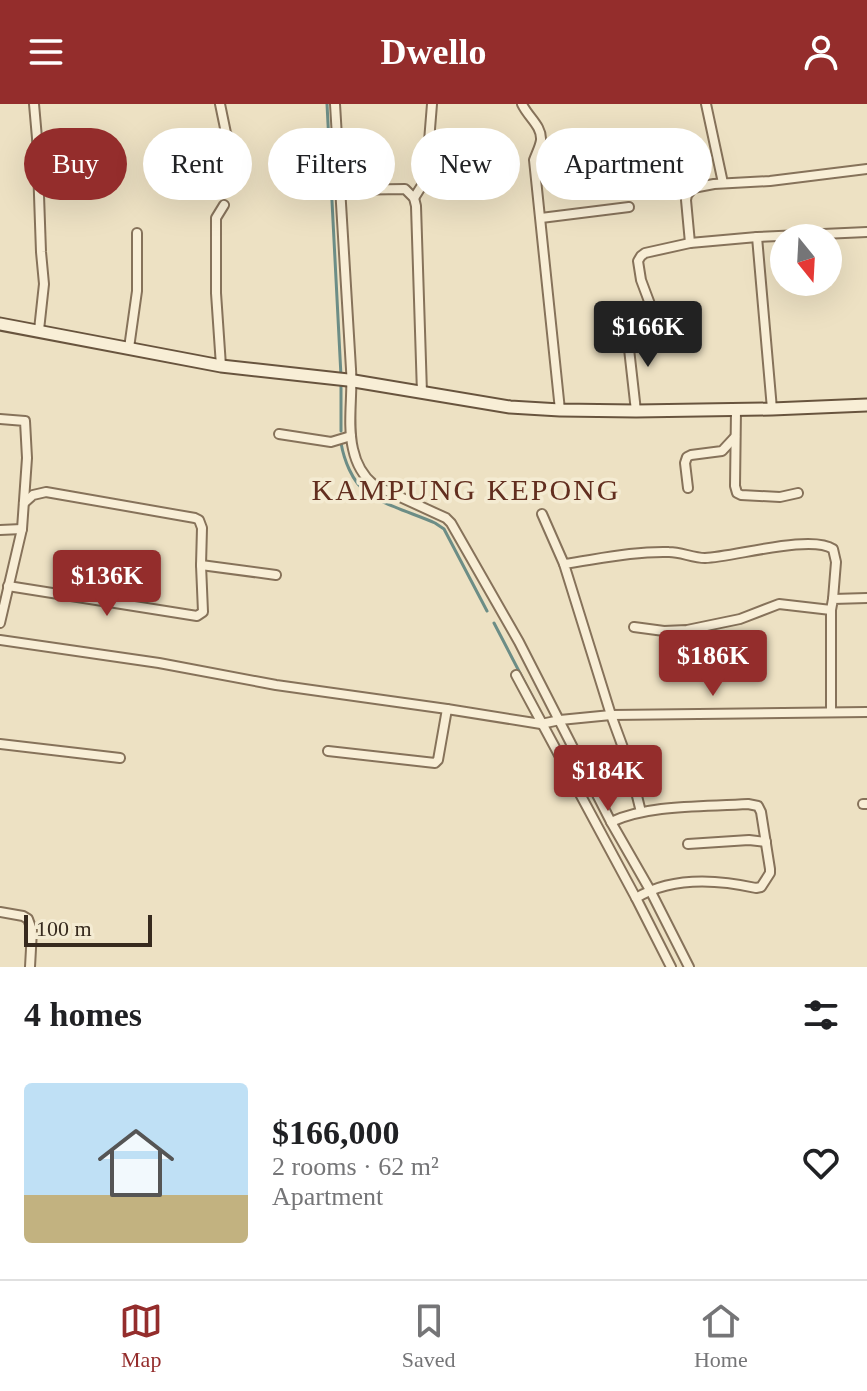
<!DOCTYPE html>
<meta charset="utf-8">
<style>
:root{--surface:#fff;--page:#f6f6f6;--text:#202124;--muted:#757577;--line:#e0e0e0;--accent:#942d2c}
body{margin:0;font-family:Georgia,serif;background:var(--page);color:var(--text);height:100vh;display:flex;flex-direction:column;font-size:30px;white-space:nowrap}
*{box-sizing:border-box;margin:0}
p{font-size:26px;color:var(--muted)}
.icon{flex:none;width:44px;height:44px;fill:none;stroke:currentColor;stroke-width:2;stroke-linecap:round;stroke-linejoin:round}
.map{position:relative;height:863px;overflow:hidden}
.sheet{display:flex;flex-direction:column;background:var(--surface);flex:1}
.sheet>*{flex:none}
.top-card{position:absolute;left:24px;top:24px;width:820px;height:72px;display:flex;gap:16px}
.needle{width:52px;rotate:162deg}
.tools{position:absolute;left:770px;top:120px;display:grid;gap:16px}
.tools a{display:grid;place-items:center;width:72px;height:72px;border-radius:50%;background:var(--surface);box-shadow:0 8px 32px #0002;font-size:40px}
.scale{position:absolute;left:24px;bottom:20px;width:128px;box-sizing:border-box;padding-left:8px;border:4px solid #372a1e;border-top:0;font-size:22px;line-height:28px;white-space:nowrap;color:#372a1e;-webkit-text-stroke:6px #f4ebd2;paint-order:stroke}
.price{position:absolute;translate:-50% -68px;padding:0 18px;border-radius:8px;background:var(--accent);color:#fff;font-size:26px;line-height:52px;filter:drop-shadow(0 2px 4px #0008)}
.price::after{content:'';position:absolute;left:50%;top:48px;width:24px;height:18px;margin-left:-12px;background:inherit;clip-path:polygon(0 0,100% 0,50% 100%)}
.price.selected{background:#222;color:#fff}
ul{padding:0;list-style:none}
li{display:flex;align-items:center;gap:24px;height:200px;padding:0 24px}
li span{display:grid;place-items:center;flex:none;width:224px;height:160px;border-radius:8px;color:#555}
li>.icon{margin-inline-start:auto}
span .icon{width:96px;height:96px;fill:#fffc;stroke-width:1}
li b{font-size:34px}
h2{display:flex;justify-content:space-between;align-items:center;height:96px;padding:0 24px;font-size:34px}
.tag{padding:0 28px;border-radius:36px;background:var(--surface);box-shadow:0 8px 32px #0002;font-size:28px;line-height:72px}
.tag.selected{background:var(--accent);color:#fff}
header{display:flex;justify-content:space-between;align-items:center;height:104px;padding:0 24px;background:var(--accent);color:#fff;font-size:36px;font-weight:700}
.menu{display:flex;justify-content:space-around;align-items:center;height:112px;border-top:2px solid var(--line);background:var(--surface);font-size:22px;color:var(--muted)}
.menu a{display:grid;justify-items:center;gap:4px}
.menu .selected{color:var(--accent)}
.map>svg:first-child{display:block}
</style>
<header><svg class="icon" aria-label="menu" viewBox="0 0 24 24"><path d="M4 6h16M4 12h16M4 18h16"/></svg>Dwello<svg class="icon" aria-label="person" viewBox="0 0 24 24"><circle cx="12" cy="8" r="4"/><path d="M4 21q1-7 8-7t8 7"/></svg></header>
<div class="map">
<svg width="867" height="863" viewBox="0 0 867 863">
<rect width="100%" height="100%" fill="#ede1c3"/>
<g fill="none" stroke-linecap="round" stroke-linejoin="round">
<!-- stream -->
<g stroke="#6c8d86" stroke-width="3">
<polyline points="327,0 341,272"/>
<polyline points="341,327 341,279"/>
<path d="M341,339C344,356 352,377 366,388C378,399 418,411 435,419L444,425L487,507"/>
<polyline points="494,519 535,598"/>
</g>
<defs>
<g id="minor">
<polyline points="34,0 37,34 41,148 44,180 39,226"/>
<polyline points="220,0 226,29 231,38"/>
<path d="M335,0C340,88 346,176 351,265C353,291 347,319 353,345C356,359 363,372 374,381L446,414L451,419L519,538L611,718L650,786L689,863"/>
<path d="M522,0C528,13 542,22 541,36C540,43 536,50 534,56L560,306"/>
<polyline points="706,0 723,79"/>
<polyline points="340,86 405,85 414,94 416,102 422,289"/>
<polyline points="414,94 426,75 432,0"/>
<polyline points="541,114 629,103"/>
<polyline points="757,133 772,305"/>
<polyline points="690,139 686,96 687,91 693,84 714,80 770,77 867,65"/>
<polyline points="627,227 636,307"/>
<polyline points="656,242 650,200 641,176 638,157 641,152 645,149 690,139 757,133 867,128"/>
<polyline points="129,244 137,187 137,129"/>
<polyline points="221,262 216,189 216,114 224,101"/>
<polyline points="736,306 735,382 737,389 741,391 780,393 798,389"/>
<polyline points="0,315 25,317 27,354 22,425 0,519"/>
<polyline points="279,330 331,338 351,332"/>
<polyline points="688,384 685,359 687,353 691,351 722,347 735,333"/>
<polyline points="542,410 564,460"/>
<polyline points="0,426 22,425"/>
<polyline points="201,461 276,471"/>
<polyline points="8,482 197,512 203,508 201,461 202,424 199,416 195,414 46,388 33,391 24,399"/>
<polyline points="634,523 664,527 687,526 740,515 779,500 831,506"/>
<polyline points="0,536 159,559 276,581 447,605"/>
<polyline points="516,571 636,794 671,863"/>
<polyline points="831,607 831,506 833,495 867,494"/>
<polyline points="0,640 120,654"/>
<polyline points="328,647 435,659 438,656 447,605 541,620 560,616 611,611 867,608"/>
<polyline points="863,700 867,700"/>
<path d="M641,708L629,660L611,611L564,460C599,455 634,447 669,448C681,448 693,454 705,454C734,453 811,430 833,445L836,458L833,495"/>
<path d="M611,718C649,700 706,703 748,700L758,702L761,708L770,765V769L761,783L756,784C716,775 672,772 636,794"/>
<polyline points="688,740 749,736 766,738"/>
<polyline points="0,808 23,812 28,815 32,826 30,863"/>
</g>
<polyline id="secondary" points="0,220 221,262 348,276 510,303 560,306 636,307 772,305 867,301"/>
</defs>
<!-- minor casing -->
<use href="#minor" stroke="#86725a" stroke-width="12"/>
<!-- secondary casing -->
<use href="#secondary" stroke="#68543e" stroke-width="15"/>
<!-- minor -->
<use href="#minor" stroke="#f8eed6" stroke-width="8"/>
<!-- secondary -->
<use href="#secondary" stroke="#f8eed6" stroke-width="11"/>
</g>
<g text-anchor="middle" stroke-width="7" stroke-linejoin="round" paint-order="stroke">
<!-- neighbourhood labels -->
<g font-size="30" letter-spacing="2" fill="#622e1f" stroke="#f4ebd2">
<text x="466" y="396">KAMPUNG KEPONG</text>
</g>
</g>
</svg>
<div class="tools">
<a><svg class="needle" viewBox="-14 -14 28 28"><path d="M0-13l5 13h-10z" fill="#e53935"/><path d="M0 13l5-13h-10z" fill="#757577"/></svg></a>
</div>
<div class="scale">100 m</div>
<b class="price selected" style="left:648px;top:265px">$166K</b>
<b class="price" style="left:107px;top:514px">$136K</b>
<b class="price" style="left:713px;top:594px">$186K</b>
<b class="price" style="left:608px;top:709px">$184K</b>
<div class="top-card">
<a class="tag selected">Buy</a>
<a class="tag">Rent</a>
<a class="tag">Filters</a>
<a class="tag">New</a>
<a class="tag">Apartment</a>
</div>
</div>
<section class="sheet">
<h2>4 homes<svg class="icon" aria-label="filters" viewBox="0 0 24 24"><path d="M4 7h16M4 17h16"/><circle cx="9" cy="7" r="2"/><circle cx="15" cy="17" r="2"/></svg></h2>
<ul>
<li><span style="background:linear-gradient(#bfe0f5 70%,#c2b280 0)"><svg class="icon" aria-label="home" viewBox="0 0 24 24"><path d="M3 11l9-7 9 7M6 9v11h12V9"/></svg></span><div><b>$166,000</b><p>2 rooms · 62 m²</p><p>Apartment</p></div><svg class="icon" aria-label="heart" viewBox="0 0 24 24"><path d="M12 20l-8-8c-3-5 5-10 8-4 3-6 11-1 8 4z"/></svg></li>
</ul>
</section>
<nav class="menu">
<a class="selected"><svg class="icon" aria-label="map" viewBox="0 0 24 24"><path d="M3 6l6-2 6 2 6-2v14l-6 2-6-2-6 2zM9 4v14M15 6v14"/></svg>Map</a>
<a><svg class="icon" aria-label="saved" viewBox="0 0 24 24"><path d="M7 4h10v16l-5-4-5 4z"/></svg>Saved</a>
<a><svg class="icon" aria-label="home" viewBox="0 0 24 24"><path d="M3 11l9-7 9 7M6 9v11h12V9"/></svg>Home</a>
</nav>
